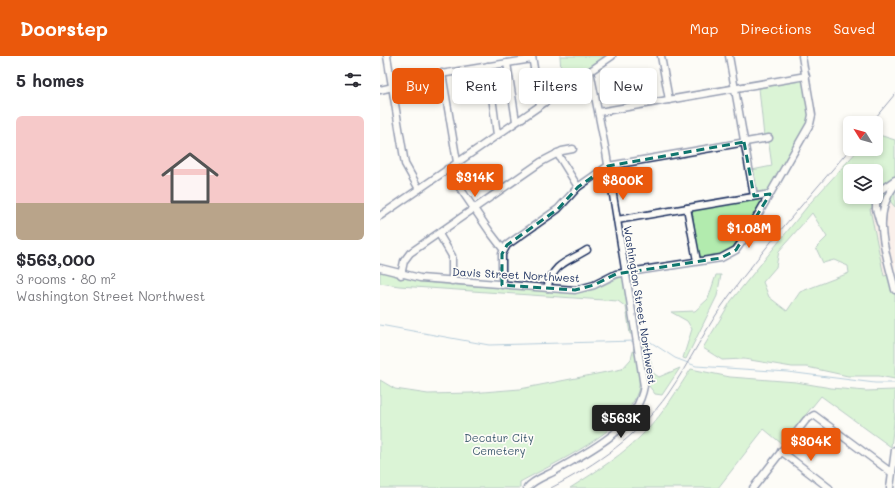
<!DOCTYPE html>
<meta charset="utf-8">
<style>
:root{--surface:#fff;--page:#f7f7f7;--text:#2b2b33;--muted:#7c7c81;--line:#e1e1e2;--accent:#ea580c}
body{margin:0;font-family:Mali,sans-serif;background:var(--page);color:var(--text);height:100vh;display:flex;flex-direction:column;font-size:15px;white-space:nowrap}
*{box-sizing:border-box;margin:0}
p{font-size:13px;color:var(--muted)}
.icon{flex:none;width:22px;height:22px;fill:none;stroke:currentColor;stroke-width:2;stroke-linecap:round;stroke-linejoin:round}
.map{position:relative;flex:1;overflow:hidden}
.details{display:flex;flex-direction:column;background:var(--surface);width:380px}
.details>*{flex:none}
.hud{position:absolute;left:12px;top:12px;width:380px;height:36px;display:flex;gap:8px}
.needle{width:26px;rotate:307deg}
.controls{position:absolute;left:463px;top:60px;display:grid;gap:8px}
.controls a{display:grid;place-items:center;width:40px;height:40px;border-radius:6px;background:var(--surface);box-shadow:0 2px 6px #0003;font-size:20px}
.price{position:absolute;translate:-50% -34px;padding:0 9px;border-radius:4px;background:var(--accent);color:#fff;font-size:13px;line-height:26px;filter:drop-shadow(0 1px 2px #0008)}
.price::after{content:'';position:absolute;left:50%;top:24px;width:12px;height:9px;margin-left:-6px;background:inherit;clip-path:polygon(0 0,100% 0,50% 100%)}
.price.selected{background:#222;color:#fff}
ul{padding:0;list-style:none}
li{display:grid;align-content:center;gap:8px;height:212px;padding:0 16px}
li+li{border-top:1px solid var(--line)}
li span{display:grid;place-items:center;height:124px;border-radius:6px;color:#555}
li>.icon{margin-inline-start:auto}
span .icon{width:72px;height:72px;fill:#fffc;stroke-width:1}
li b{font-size:17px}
h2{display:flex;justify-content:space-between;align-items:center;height:48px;padding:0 16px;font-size:17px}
.tag{padding:0 14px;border-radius:6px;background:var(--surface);box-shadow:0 2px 6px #0003;font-size:14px;line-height:36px}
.tag.selected{background:var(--accent);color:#fff}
header{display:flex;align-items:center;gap:24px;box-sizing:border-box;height:56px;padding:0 20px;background:var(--accent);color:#fff}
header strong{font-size:19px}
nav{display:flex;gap:22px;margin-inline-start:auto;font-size:14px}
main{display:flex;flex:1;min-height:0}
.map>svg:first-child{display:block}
</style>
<header>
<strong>Doorstep</strong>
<nav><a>Map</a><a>Directions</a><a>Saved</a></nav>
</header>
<main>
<section class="details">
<h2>5 homes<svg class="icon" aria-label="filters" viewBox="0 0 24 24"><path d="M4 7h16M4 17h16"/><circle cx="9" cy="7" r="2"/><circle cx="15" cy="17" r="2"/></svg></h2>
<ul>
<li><span style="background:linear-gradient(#f6c9c9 70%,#b9a48a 0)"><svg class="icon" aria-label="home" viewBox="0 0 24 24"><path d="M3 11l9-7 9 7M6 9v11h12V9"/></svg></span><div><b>$563,000</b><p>3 rooms · 80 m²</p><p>Washington Street Northwest</p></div></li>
</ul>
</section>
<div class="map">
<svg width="515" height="432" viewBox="0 0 515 432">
<rect width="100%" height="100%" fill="#fdfcf7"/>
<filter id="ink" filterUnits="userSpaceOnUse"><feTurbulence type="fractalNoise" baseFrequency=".025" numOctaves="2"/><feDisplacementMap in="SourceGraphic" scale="8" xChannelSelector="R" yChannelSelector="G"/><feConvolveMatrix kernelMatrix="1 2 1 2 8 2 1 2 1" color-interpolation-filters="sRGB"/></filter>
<g filter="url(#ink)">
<!-- built -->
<polygon fill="#f5e3db" points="510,145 515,151 515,218 504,220 489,152"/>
<!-- green -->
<g fill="#b2ebae" stroke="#668d86" fill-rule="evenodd">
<polygon points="180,0 228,0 182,31"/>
<polygon points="421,24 424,26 429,58 429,69 388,136 376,138 372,114 392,110 389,89 384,81 379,32"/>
<path d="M496,78L515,84V151L510,145L490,153L504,220L515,218V323L499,320H468L427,311H412L364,303L342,304L323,292L351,245L431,146L479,93H496ZM470,115H496V141H470ZM432,157L447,181L436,192L443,207L454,204L468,210L469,217L420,236L407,255L389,241L383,226L396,211L399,195Z"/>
<polygon points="382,142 383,143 353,191 341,199 320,202 318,199 312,154"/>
<polygon points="0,214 22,222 54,227 194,237 213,234 241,221 244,223 253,278 250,278 246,251 238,245 19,230 0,227"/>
<polygon points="336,219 341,219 337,240 306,303 303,302 312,273 307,265 291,256 315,255 328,243"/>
<polygon points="263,289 268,290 273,317 279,321 300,312 282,339 275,338 269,330"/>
<path d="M254,292C256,305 262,322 258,335C245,377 176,406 140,426V432H0V324L15,333L48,338L91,337L140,333L242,313L251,303Z"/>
<path d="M311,313L350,321L416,326L451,332L486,335L515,334V358L511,391L441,340L402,388L384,373L338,432H190C217,415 244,398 266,375C284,357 297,334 311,313Z"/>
</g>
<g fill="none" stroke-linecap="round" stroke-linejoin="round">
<!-- stream -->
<g stroke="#6194b6" stroke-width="1">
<polyline points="0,269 109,289 255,285"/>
<polyline points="260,284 266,283 295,302 316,310 408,316 495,327 515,327"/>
</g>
<defs>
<g id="minor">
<polyline points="7,0 25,108 39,133"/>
<polyline points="152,0 160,49"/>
<polyline points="281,0 289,44"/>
<polyline points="349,0 374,140"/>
<polyline points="127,7 136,65"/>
<polyline points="108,10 117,79"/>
<polyline points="62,17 77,106"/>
<polyline points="12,26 152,3"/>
<polyline points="0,34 13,31"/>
<polyline points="219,56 426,20"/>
<polyline points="177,97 198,131"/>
<polyline points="67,113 110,176 123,193"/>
<path d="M515,129C490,160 507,199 515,234"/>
<polyline points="496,141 496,153 500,167"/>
<polyline points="496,141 498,136 515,124"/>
<polyline points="307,152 317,205"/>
<polyline points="0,160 232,0"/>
<polyline points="237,164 390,138"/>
<polyline points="59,178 72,200 72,225"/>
<polyline points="0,212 40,222 195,234 214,229 236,218 341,202 356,194 364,183 430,68 432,59 422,0"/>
<polyline points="21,219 24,205 30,197 161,106 182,95 193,93"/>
<polyline points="122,229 122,198 127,189 178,153 198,131 228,110 389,82"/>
<path d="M167,232C174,206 188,206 207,194"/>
<polyline points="401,395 449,432"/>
<path d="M147,432C152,425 165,420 173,416C208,395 256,375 264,330L226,96L210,15"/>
<polyline points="373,432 426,364 434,359 512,417"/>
<polyline points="510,432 515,394"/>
</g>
</defs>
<!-- minor casing -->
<use href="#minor" stroke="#1b2f5e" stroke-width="9"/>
<!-- minor -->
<use href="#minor" stroke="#fdfcf7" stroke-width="6"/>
<!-- rail -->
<g stroke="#1b2f5e" stroke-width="1">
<polyline points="491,67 515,38"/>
<path d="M171,432C217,408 258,380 288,338C310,306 326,271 349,240C386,189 429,141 470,93"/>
</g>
</g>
</g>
<!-- marked area -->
<path d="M0 0H515V432H0ZM364,86L374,140L390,138L356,194L341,202L236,218L214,229L195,234L122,229V198L127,189L178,153L198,131L228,110Z" fill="#fdfcf7" fill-opacity=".55" fill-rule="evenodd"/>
<path fill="none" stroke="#0f766e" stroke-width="3" stroke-dasharray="8 5" stroke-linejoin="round" d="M364,86L374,140L390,138L356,194L341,202L236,218L214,229L195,234L122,229V198L127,189L178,153L198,131L228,110Z"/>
<g text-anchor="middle" stroke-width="3.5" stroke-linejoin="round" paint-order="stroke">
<!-- street labels -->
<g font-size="11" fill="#1b2f5e" stroke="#fdfcf7">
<text transform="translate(136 219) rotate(3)" y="4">Davis Street Northwest</text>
<text transform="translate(260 249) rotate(81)" y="4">Washington Street Northwest</text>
</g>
<!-- park labels -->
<g font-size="11" fill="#415e72" stroke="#fdfcf7">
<text x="119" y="386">Decatur City<tspan x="119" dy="13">Cemetery</tspan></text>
</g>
</g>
</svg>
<div class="controls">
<a><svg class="needle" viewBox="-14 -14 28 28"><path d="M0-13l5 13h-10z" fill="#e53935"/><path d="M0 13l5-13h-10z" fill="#7c7c81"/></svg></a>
<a><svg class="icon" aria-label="layers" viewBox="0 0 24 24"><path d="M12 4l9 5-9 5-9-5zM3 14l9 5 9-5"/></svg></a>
</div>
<b class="price" style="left:95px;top:142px">$314K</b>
<b class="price" style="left:243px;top:145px">$800K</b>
<b class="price" style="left:369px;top:193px">$1.08M</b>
<b class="price selected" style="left:241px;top:383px">$563K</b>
<b class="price" style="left:431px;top:406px">$304K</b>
<div class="hud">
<a class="tag selected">Buy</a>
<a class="tag">Rent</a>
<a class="tag">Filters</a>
<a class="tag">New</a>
</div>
</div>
</main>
